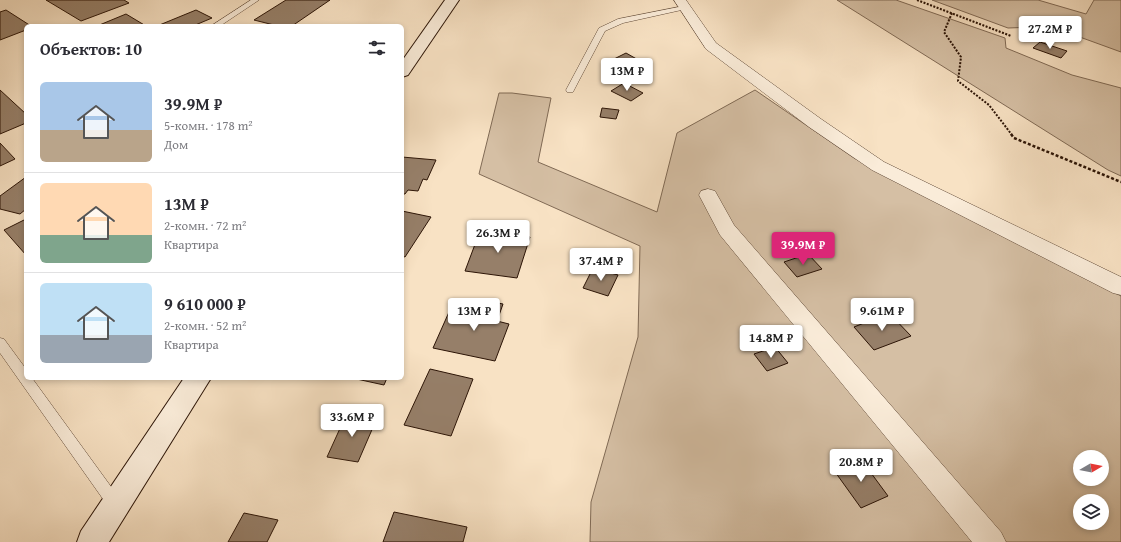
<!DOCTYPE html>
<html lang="ru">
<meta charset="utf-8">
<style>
:root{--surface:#fff;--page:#f2f2f3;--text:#2b2b33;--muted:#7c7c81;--line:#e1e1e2;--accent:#db2777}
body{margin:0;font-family:"Gentium Book Plus",serif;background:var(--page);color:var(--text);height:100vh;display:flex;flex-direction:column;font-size:15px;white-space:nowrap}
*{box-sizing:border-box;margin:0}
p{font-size:13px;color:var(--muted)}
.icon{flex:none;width:22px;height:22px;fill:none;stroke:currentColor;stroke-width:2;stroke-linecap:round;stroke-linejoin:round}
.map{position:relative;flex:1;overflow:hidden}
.drawer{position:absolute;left:24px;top:24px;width:380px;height:356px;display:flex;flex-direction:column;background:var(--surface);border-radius:6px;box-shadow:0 2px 6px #0003}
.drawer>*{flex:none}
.needle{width:26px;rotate:80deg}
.tools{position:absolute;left:1073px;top:450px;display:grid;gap:8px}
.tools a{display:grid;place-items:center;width:36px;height:36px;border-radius:50%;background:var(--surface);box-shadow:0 2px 6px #0003;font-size:20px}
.price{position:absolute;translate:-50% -34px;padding:0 9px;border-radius:4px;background:#fff;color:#222;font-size:13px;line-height:26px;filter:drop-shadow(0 1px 2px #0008)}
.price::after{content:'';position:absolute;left:50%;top:24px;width:12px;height:9px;margin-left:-6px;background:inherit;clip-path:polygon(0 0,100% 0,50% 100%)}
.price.current{background:var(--accent);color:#fff}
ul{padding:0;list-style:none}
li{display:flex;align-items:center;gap:12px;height:100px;padding:0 16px}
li+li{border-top:1px solid var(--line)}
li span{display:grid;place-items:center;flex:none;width:112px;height:80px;border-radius:6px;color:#555}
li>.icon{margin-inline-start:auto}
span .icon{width:48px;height:48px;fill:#fffc;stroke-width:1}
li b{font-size:17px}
h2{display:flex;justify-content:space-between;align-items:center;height:48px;padding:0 16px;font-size:17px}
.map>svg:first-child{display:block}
</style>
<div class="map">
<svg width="1121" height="542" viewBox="0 0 1121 542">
<rect width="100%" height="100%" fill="#f8e2c4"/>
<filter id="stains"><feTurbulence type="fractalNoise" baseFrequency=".005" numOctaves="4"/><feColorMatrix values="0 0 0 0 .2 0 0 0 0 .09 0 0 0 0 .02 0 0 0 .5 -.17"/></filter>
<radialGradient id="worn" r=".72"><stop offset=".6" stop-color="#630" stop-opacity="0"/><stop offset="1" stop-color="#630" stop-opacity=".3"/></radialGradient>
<!-- green -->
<g fill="#d5bfa4" stroke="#806a55" fill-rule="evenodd">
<polygon points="837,0 896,0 1005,38 1006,48 1072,75 1121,88 1121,176 1108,170"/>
<polygon points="932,0 1038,0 1086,14 1094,0 1121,0 1121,52 1066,32 1037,27 1008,28"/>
<path d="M755,90L854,158L1121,296V542H590L591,502L638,337L640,246L479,174L499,93H512L551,98L538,162L657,212L677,133ZM1080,457H1102V479H1080ZM1080,501H1102V523H1080Z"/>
</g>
<!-- building -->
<g fill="#967f69" stroke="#2c1406">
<polygon points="46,0 124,0 129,3 81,21"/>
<polygon points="286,0 330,0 292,26 278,26 254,20"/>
<polygon points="6,10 31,26 26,26 26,30 0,40 0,12"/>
<polygon points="196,10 212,18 193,26 157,26"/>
<polygon points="126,14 146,26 97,26"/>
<polygon points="1040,42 1067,51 1061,58 1033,48"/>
<polygon points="626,53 649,66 630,75 608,62"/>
<polygon points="624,83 643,93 631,101 611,91"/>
<polygon points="0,90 26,114 26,123 0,134"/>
<polygon points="602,108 619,110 616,119 600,117"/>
<polygon points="0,143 15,159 0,166"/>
<polygon points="402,157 436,160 427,180 423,179 418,191 408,190 405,194 402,194"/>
<polygon points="26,177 26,209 20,214 0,209 0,196"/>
<polygon points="402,211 431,217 405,257 402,256"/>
<polygon points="26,219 26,255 4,230"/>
<polygon points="480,231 530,237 517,278 465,271"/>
<polygon points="808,254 822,269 797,277 784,262"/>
<polygon points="593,268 618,275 608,296 583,288"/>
<polygon points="477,299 503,304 497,321 509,324 495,361 433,348 449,312 470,316"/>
<polygon points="889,313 911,336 874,350 854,327"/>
<polygon points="775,347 788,363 767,371 754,354"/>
<polygon points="430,369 473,379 451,436 404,425"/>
<polygon points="352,378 387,378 384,385"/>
<polygon points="347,413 377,418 358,462 327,457"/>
<polygon points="860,458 888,496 861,508 833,469"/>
<polygon points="394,512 467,527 463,542 383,542"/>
<polygon points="244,513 278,520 267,542 228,542"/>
</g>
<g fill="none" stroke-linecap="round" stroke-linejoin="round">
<defs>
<g id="lane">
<polygon points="251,0 259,0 220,26 211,26"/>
<polygon points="684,6 686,7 686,9 623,23 605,31 574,90 573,92 567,92 566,90 599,28 618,19"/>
<polygon points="0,338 4,339 26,369 26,378 32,378 120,499 122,504 120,509 115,511 110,509 0,353"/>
</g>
<g id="street">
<polygon points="674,0 686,0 716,43 821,119 884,162 1121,277 1121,295 1113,293 872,170 809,127 706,49"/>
<polygon points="708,189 715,191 734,225 1001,532 1006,542 972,542 720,235 699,195 701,191"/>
</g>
<g id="secondary">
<polygon points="445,0 459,0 408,75 402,77 402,61"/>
<polygon points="184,378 211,378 109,542 77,542 81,531"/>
</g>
</defs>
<!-- lane casing -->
<use href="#lane" stroke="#5f4836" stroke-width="1"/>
<!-- street casing -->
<use href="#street" stroke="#5f4836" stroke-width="1"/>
<!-- secondary casing -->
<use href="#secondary" stroke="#2c1406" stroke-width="2"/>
<!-- path-far1 -->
<g stroke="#2c1406" stroke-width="2" stroke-dasharray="2 1.5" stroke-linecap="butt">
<polyline points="917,0 1011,36"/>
<polyline points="952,13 944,32 961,57 958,81 989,105 1012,135"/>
</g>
<!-- path -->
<polyline stroke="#2c1406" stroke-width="2.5" stroke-dasharray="3 2" stroke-linecap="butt" points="1011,134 1014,138 1121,182"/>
<!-- lane -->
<use href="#lane" fill="#faecd9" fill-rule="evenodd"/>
<!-- street -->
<use href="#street" fill="#faecd9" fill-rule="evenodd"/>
<!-- secondary -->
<use href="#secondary" fill="#faecd9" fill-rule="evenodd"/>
</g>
<rect width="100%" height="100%" filter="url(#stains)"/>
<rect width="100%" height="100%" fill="url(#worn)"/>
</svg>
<div class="tools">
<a><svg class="needle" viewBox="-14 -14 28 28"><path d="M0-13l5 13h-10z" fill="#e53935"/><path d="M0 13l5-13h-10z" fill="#7c7c81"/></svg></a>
<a><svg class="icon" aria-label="layers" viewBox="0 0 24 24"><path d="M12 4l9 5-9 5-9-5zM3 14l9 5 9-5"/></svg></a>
</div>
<b class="price" style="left:1050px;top:50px">27.2M ₽</b>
<b class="price" style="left:627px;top:92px">13M ₽</b>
<b class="price" style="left:498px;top:254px">26.3M ₽</b>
<b class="price current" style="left:803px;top:266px">39.9M ₽</b>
<b class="price" style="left:601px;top:282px">37.4M ₽</b>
<b class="price" style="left:474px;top:332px">13M ₽</b>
<b class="price" style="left:882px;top:332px">9.61M ₽</b>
<b class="price" style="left:771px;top:359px">14.8M ₽</b>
<b class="price" style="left:352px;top:438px">33.6M ₽</b>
<b class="price" style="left:861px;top:483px">20.8M ₽</b>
<section class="drawer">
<h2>Объектов: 10<svg class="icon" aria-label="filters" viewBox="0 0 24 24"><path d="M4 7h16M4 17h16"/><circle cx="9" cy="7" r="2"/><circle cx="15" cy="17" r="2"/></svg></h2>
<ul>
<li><span style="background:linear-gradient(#a9c7e8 60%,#b9a48a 0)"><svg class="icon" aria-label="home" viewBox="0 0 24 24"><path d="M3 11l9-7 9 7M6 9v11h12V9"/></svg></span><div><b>39.9M ₽</b><p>5-комн. · 178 m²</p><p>Дом</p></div></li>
<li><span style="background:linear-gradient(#ffd9b3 65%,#7fa58c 0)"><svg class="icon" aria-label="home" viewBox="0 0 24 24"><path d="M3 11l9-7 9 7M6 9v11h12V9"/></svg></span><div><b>13M ₽</b><p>2-комн. · 72 m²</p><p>Квартира</p></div></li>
<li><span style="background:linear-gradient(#bfe0f5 65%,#9aa5b1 0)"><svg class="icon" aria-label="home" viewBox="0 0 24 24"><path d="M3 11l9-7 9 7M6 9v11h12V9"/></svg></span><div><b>9 610 000 ₽</b><p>2-комн. · 52 m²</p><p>Квартира</p></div></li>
</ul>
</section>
</div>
